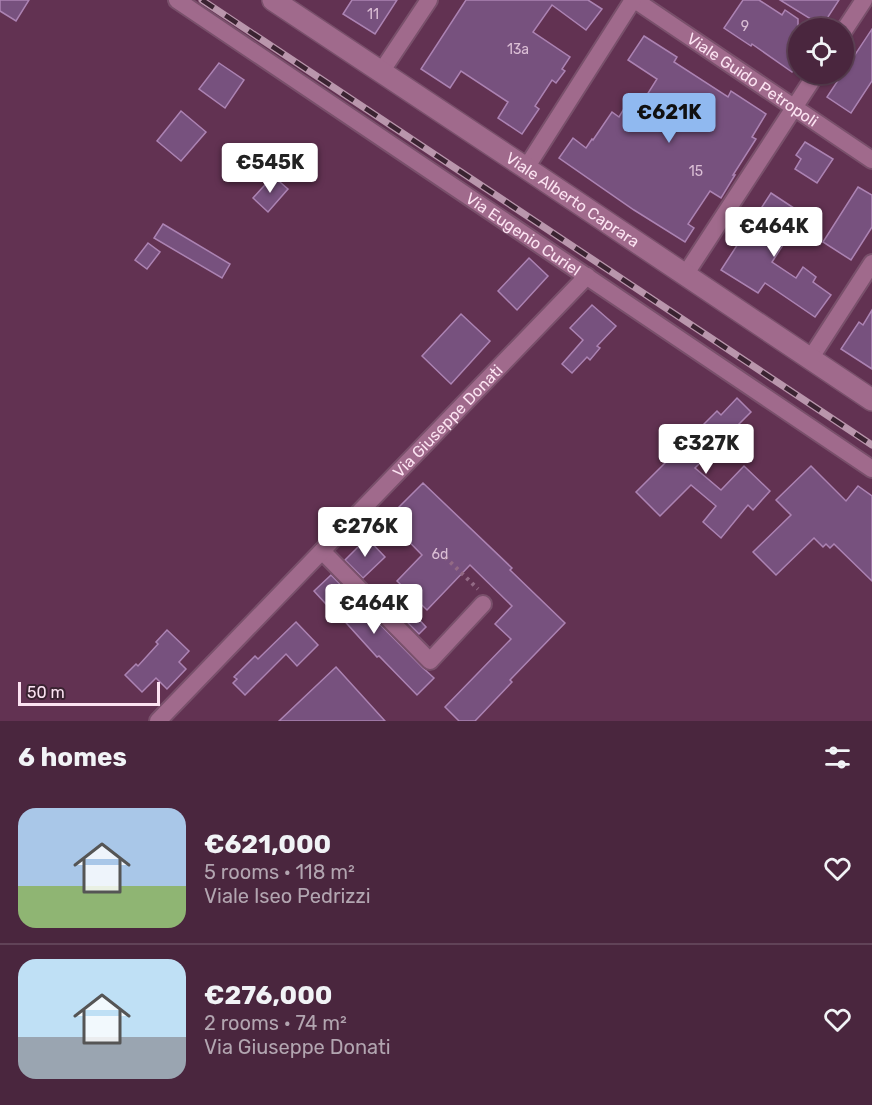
<!DOCTYPE html>
<meta charset="utf-8">
<style>
:root{--surface:#4a263e;--page:#512e45;--text:#f1f3f6;--muted:#b2a5b0;--line:#614358;--accent:#90b9f0}
body{margin:0;font-family:Rubik,sans-serif;background:var(--page);color:var(--text);height:100vh;display:flex;flex-direction:column;font-size:22px;white-space:nowrap}
*{box-sizing:border-box;margin:0}
p{font-size:20px;color:var(--muted)}
.icon{flex:none;width:33px;height:33px;fill:none;stroke:currentColor;stroke-width:2;stroke-linecap:round;stroke-linejoin:round}
.map{position:relative;height:721px;overflow:hidden}
.drawer{display:flex;flex-direction:column;background:var(--surface);flex:1}
.drawer>*{flex:none}
.fabs{position:absolute;left:788px;top:18px;display:grid;gap:12px}
.fabs a{display:grid;place-items:center;width:66px;height:66px;border-radius:50%;background:var(--surface);box-shadow:0 2px 4px #0004,0 0 0 2px var(--line);font-size:30px}
.scale{position:absolute;left:18px;bottom:15px;width:142px;box-sizing:border-box;padding-left:6px;border:3px solid #fce3f2;border-top:0;font-size:16px;line-height:21px;white-space:nowrap;color:#fce3f2;-webkit-text-stroke:4px #3a2331;paint-order:stroke}
.price{position:absolute;translate:-50% -51px;padding:0 14px;border-radius:6px;background:#fff;color:#222;font-size:20px;line-height:39px;filter:drop-shadow(0 2px 3px #0008)}
.price::after{content:'';position:absolute;left:50%;top:36px;width:18px;height:14px;margin-left:-9px;background:inherit;clip-path:polygon(0 0,100% 0,50% 100%)}
.price.current{background:var(--accent);color:#111}
ul{padding:0;list-style:none}
li{display:flex;align-items:center;gap:18px;height:150px;padding:0 18px}
li+li{border-top:2px solid var(--line)}
li span{display:grid;place-items:center;flex:none;width:168px;height:120px;border-radius:18px;color:#555}
li>.icon{margin-inline-start:auto}
span .icon{width:72px;height:72px;fill:#fffc;stroke-width:1}
li b{font-size:26px}
h2{display:flex;justify-content:space-between;align-items:center;height:72px;padding:0 18px;font-size:26px}
.map>svg:first-child{display:block}
</style>
<div class="map">
<svg width="872" height="721" viewBox="0 0 872 721">
<rect width="100%" height="100%" fill="#623252"/>
<!-- building -->
<g fill="#77517e" stroke="#ac83b3" stroke-width="1.5">
<polygon points="0,0 29,0 16,21 0,11"/>
<polygon points="352,0 397,0 375,34 343,14"/>
<polygon points="466,0 588,0 602,9 586,30 552,5 533,32 570,57 562,69 565,71 556,83 552,80 535,106 539,109 522,134 498,118 508,102 461,71 450,88 421,69"/>
<polygon points="743,0 759,0 782,15 785,10 798,19 798,63 792,72 752,44 751,46 724,28"/>
<polygon points="780,0 839,0 822,26"/>
<polygon points="872,29 872,81 851,113 827,97"/>
<polygon points="644,36 677,57 674,62 728,97 731,91 766,114 752,137 756,139 733,175 735,175 721,198 710,191 688,224 694,228 685,242 634,210 559,158 573,138 586,148 592,139 593,140 612,112 619,117 625,107 635,114 657,79 628,60"/>
<polygon points="219,63 244,80 225,108 199,89"/>
<polygon points="181,111 206,132 181,161 157,141"/>
<polygon points="805,142 833,159 817,183 795,169 801,159 796,155"/>
<polygon points="273,176 288,189 268,212 253,198"/>
<polygon points="858,187 872,195 872,227 851,260 823,242"/>
<polygon points="771,193 803,214 772,262 796,278 803,267 816,277 813,282 831,295 815,317 765,283 758,293 721,270"/>
<polygon points="163,224 230,264 222,278 154,238"/>
<polygon points="148,243 160,252 147,269 135,260"/>
<polygon points="529,258 548,276 517,310 498,291"/>
<polygon points="592,305 616,326 597,346 600,348 590,360 587,357 572,373 562,364 583,340 570,328"/>
<polygon points="872,310 872,369 841,349 859,322 863,325"/>
<polygon points="461,314 490,341 451,384 422,356"/>
<polygon points="737,398 751,412 695,468 721,490 744,466 770,491 753,510 748,505 721,538 703,522 716,506 691,485 660,516 636,492 717,411 721,415"/>
<polygon points="811,466 846,501 858,486 872,496 872,581 834,544 830,548 826,544 823,547 814,538 776,575 753,552 791,515 776,500"/>
<polygon points="423,483 512,568 510,570 565,623 510,680 512,682 475,721 459,721 445,707 511,639 495,624 512,606 470,565 427,610 397,581 422,555 387,519"/>
<polygon points="367,538 385,557 363,578 345,560"/>
<polygon points="331,575 423,668 434,678 417,695 379,656 377,657 339,615 337,616 314,591"/>
<polygon points="414,614 426,627 419,634 406,621"/>
<polygon points="296,622 318,645 297,666 286,654 245,695 233,683 237,679 234,677 255,656 258,659"/>
<polygon points="167,630 189,651 179,662 186,669 167,689 156,678 142,692 125,675 136,664 138,666 158,644 156,642"/>
<polygon points="336,667 385,721 279,721"/>
</g>
<g fill="none" stroke-linecap="round" stroke-linejoin="round">
<defs>
<g id="minor">
<path id="s1" d="M177,0L872,469"/>
<path id="s2" d="M635,0L872,160"/>
<polyline points="843,32 864,0"/>
<polyline points="381,72 429,0"/>
<polyline points="526,168 633,0"/>
<polyline points="685,275 816,74"/>
<polyline points="810,359 872,263"/>
<polyline points="322,551 430,661 483,604"/>
<path id="s3" d="M158,721L587,276"/>
</g>
<g id="tertiary">
<path id="s4" d="M273,0L526,168L872,400"/>
</g>
</defs>
<!-- minor casing -->
<use href="#minor" stroke="#79506b" stroke-width="20"/>
<!-- tertiary casing -->
<use href="#tertiary" stroke="#79506b" stroke-width="24"/>
<!-- path -->
<polyline stroke="#936a85" stroke-width="4" stroke-dasharray="3 4.5" stroke-linecap="butt" points="445,557 478,589"/>
<!-- minor -->
<use href="#minor" stroke="#a06a8c" stroke-width="16"/>
<!-- tertiary -->
<use href="#tertiary" stroke="#a06a8c" stroke-width="21"/>
<defs>
<polyline id="rail" points="202,0 872,445"/>
</defs>
<!-- rail casing -->
<use href="#rail" stroke="#b996ac" stroke-width="7"/>
<!-- rail -->
<use href="#rail" stroke="#3a2331" stroke-width="4.5" stroke-dasharray="14" stroke-linecap="butt"/>
</g>
<g text-anchor="middle" stroke-width="4.5" stroke-linejoin="round" paint-order="stroke">
<!-- number labels -->
<g font-size="14" fill="#dbbed5">
<text x="373" y="19">11</text>
<text x="745" y="31">9</text>
<text x="518" y="54">13a</text>
<text x="696" y="176">15</text>
<text x="440" y="559">6d</text>
</g>
<!-- street labels -->
<g font-size="16" fill="#fce3f2" stroke="#3a2331">
<text dy="6" stroke="none"><textPath href="#s2" startOffset="142">Viale Guido Petropoli</textPath></text>
<text dy="6" stroke="none"><textPath href="#s4" startOffset="360">Viale Alberto Caprara</textPath></text>
<text dy="6" stroke="none"><textPath href="#s1" startOffset="418">Via Eugenio Curiel</textPath></text>
<text dy="6" stroke="none"><textPath href="#s3" startOffset="417">Via Giuseppe Donati</textPath></text>
</g>
</g>
</svg>
<div class="fabs">
<a><svg class="icon" aria-label="locate" viewBox="0 0 24 24"><circle cx="12" cy="12" r="6"/><path d="M12 2v4M12 18v4M2 12h4M18 12h4"/></svg></a>
</div>
<div class="scale">50 m</div>
<b class="price current" style="left:669px;top:144px">€621K</b>
<b class="price" style="left:270px;top:194px">€545K</b>
<b class="price" style="left:774px;top:258px">€464K</b>
<b class="price" style="left:706px;top:475px">€327K</b>
<b class="price" style="left:365px;top:558px">€276K</b>
<b class="price" style="left:374px;top:635px">€464K</b>
</div>
<section class="drawer">
<h2>6 homes<svg class="icon" aria-label="filters" viewBox="0 0 24 24"><path d="M4 7h16M4 17h16"/><circle cx="9" cy="7" r="2"/><circle cx="15" cy="17" r="2"/></svg></h2>
<ul>
<li><span style="background:linear-gradient(#a9c7e8 65%,#8fb573 0)"><svg class="icon" aria-label="home" viewBox="0 0 24 24"><path d="M3 11l9-7 9 7M6 9v11h12V9"/></svg></span><div><b>€621,000</b><p>5 rooms · 118 m²</p><p>Viale Iseo Pedrizzi</p></div><svg class="icon" aria-label="heart" viewBox="0 0 24 24"><path d="M12 20l-8-8c-3-5 5-10 8-4 3-6 11-1 8 4z"/></svg></li>
<li><span style="background:linear-gradient(#bfe0f5 65%,#9aa5b1 0)"><svg class="icon" aria-label="home" viewBox="0 0 24 24"><path d="M3 11l9-7 9 7M6 9v11h12V9"/></svg></span><div><b>€276,000</b><p>2 rooms · 74 m²</p><p>Via Giuseppe Donati</p></div><svg class="icon" aria-label="heart" viewBox="0 0 24 24"><path d="M12 20l-8-8c-3-5 5-10 8-4 3-6 11-1 8 4z"/></svg></li>
</ul>
</section>
